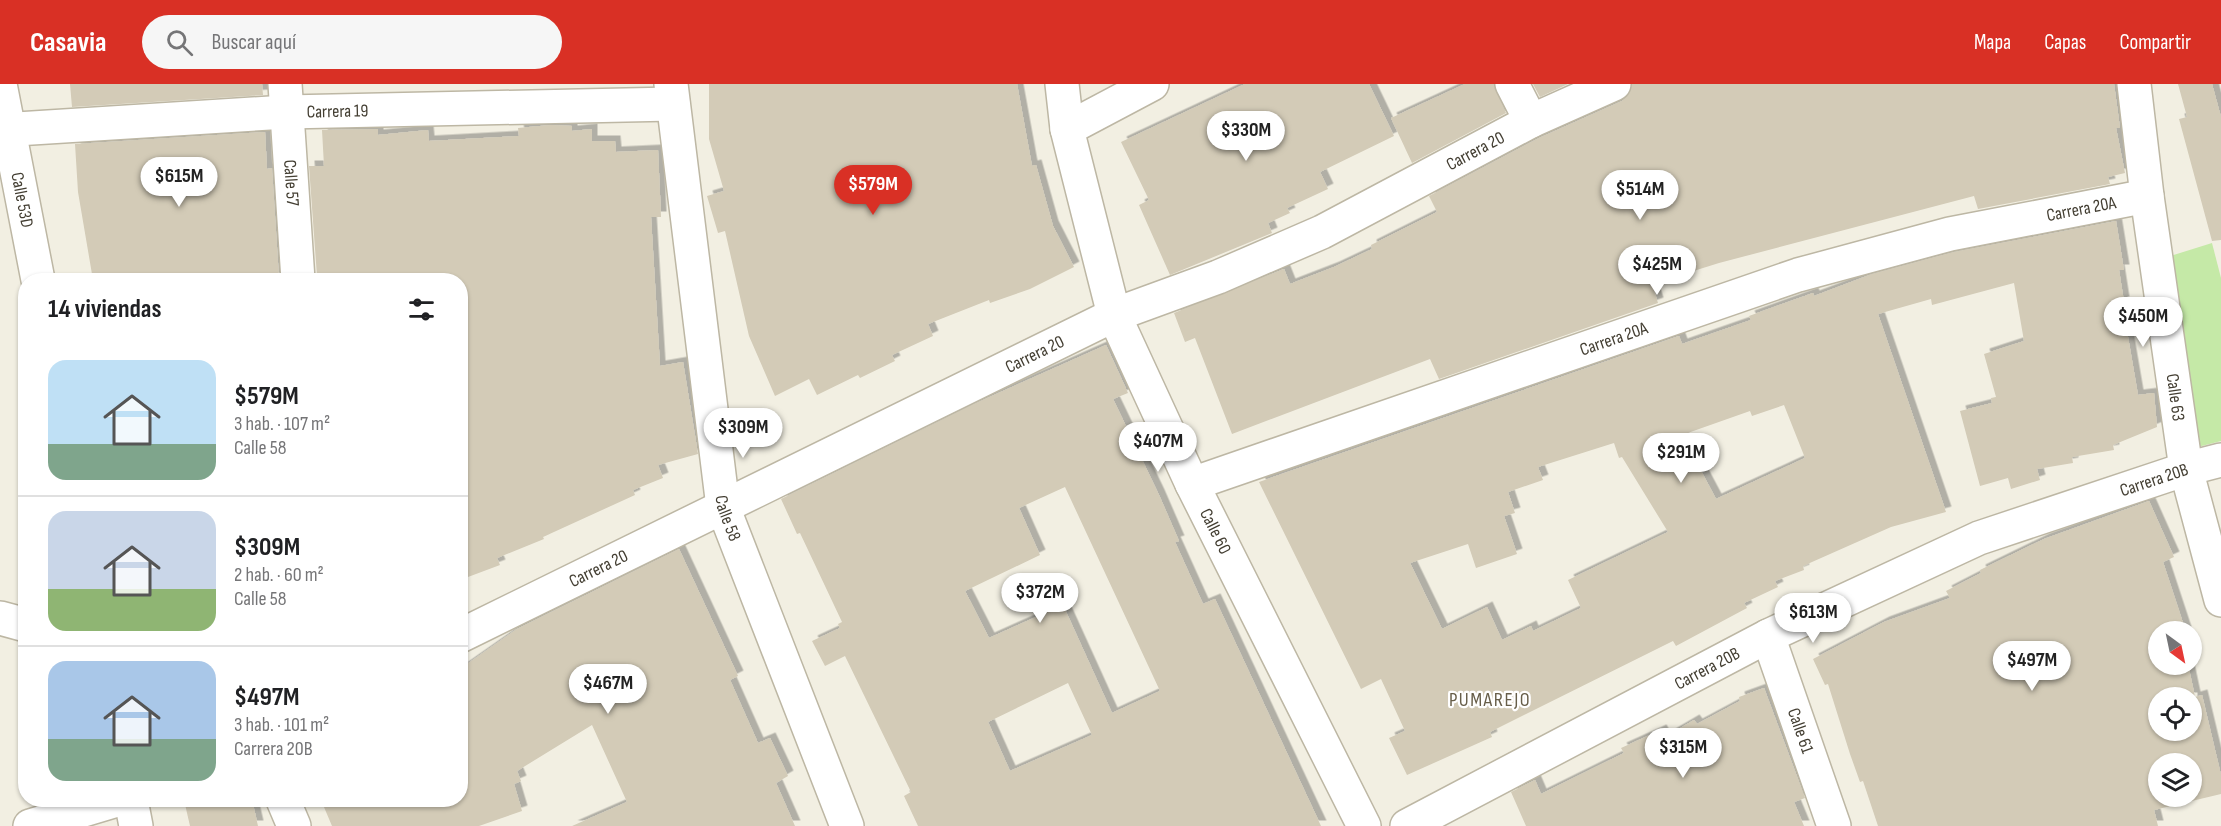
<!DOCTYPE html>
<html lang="es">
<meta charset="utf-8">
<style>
:root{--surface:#fff;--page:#f6f6f6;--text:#202124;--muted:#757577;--line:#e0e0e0;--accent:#d93025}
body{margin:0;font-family:"Sofia Sans Condensed",sans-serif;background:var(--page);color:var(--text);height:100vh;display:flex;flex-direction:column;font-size:22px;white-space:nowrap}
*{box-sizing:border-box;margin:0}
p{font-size:20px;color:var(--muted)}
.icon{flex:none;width:33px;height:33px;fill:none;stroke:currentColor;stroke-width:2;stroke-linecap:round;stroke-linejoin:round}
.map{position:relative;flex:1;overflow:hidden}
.side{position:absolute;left:18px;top:189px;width:450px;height:534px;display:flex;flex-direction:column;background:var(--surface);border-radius:24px;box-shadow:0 2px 4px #0004}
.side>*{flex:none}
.needle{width:39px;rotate:147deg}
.controls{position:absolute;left:2148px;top:537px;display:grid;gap:12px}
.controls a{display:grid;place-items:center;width:54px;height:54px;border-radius:50%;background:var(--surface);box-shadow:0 2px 4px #0004;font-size:30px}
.price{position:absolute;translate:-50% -51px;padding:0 14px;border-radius:21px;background:#fff;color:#222;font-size:20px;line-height:39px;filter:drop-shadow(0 2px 3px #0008)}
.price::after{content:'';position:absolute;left:50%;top:36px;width:18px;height:14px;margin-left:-9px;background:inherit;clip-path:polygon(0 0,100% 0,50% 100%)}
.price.on{background:var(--accent);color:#fff}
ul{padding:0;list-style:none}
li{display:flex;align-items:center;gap:18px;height:150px;padding:0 30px}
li+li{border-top:2px solid var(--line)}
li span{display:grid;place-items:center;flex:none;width:168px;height:120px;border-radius:18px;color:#555}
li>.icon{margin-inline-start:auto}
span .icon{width:72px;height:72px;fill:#fffc;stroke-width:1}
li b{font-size:26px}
h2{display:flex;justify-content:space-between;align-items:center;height:72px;padding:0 30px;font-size:26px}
header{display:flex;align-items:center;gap:36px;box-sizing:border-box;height:84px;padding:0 30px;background:var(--accent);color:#fff}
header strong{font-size:28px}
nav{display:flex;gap:33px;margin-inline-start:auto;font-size:21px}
.search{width:420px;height:54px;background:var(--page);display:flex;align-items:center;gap:15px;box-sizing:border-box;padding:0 21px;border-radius:33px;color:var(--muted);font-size:22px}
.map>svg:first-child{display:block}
</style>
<header>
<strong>Casavia</strong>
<div class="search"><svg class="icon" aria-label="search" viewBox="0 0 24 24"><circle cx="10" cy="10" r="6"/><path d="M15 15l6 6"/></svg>Buscar aquí</div>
<nav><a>Mapa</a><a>Capas</a><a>Compartir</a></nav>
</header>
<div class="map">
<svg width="2221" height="742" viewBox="0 0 2221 742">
<defs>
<filter id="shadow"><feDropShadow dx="5.5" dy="-5.5" stdDeviation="0" flood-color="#0004"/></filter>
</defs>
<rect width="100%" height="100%" fill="#f2efe2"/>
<!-- green -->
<polygon fill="#c5e9a7" points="2212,159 2221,194 2221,357 2194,364 2164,174"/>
<!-- building -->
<g fill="#d3cbb7" fill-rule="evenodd" filter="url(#shadow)">
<polygon points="70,0 262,0 263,11 72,23"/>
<polygon points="709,0 1017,0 1032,82 1036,81 1053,142 1074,183 1030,205 990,219 989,216 928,240 933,252 892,271 895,277 860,294 858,291 817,311 809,295 775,312 749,252 725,147 718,149 707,112 724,107 709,55"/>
<polygon points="1245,0 1369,0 1394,52 1320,88 1328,105 1287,124 1290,129 1268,139 1272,149 1170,191 1139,121 1149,116 1121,58"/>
<polygon points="1465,0 1493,0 1506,29 1412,79 1391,34"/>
<polygon points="1533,0 1568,0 1540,13"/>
<polygon points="1632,0 2114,0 2120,44 2116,44 2125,89 2108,93 2110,100 1978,125 1974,112 1719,179 1652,200 1658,219 1439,295 1430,275 1232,350 1195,254 1185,258 1174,229 1284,185 1290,200 1334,183 1372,165 1371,161 1437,128 1429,112 1539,54 1622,17 1629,10"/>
<polygon points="2178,0 2212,0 2221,33 2221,156 2212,157 2179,35 2187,33"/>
<polygon points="551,41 572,42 572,47 592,45 592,57 615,57 616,68 658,66 661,133 651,133 660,282 683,278 698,370 658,381 663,394 633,406 635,411 543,453 544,455 497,474 500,481 460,496 460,196 328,196 328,191 317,192 309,82 324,82 322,46 378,45 378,51 428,46 429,57 519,52 518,44"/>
<polygon points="265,48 267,85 272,84 279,194 93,196 78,108 75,60"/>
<path d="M2116,137L2124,186H2119L2124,218H2122L2138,311L2154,309L2157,343L2113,361L2114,366L2072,373L2073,379L2037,385L2040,396L2011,405L2008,394L1980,402L1960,327L1992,319L1991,314L1996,313L1984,270L2024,257L2014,199L1932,221L1931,215L1878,230L1946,428L1891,443L1803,482L1804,486L1775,497L1778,503L1744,519L1747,524L1676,562L1673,557L1490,648L1492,653L1407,691L1389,654L1405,647L1381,595L1361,605L1259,398L1679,252L1682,260L1751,236L1749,232L1813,209L1814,212L1872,190L1954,168ZM1784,321L1805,374L1716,415L1682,351L1750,327L1752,332ZM1614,359L1619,374L1622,373L1668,448L1568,496L1581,524L1533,547L1531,542L1502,556L1487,523L1442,545L1410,479L1468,460L1476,484L1517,470L1504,432L1515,429L1508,408L1543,396L1538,383Z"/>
<path d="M1106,261L1128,309L1113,315L1159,411L1179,457L1175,458L1203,520L1215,515L1321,742H918L904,712L911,708L845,572L825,582L812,557L840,544L838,540L842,538L800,449L797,450L781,415L974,320ZM1065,403L1160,607L1112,629L1063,521L989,554L965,507L1040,471L1019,424ZM1068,599L1092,651L1010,687L988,638Z"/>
<path d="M2149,417L2174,473L2163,478L2186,548H2158V580H2188L2195,613L2202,611L2221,691V710L2154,726L2158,742H1878L1863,697L1860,698L1850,670L1828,600L1825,601L1813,575L1884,538L1950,514L1946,507L1981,489L1980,486L2044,455ZM2158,614H2192V646H2158ZM2158,680H2192V712H2158Z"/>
<polygon points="679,465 738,592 730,596 758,659 770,654 788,692 776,699 795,742 572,742 627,718 592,641 517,687 521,697 514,700 522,727 479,742 332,742 321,716 460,716 460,585 517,545"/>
<polygon points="1764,604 1805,714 1794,718 1804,742 1526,742 1511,708 1535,696 1541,710 1624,669 1621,664 1661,646 1665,653 1694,636 1697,640 1740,617 1739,613"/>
<polygon points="184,716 252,716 258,742 190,742"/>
</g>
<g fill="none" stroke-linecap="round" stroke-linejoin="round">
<defs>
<g id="minor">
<path id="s1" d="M0,0L38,196"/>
<path id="s2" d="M285,0L298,196"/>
<path id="s3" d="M671,0L723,423L847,742"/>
<path id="s4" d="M1062,0L1067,45L1114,231L1192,400L1364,742"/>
<polyline points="1512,0 1531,37"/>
<path id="s5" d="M2134,0L2147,112L2186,385L2221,516"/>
<polyline points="1067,45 1152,0"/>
<path id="s6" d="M0,46L286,28L673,20"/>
<path id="s7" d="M1192,400L1798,191L1950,150L2147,112"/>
<polyline points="0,534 26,541"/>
<path id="s8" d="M460,552L1114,231L1218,193L1322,148L1531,37L1614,0"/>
<path id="s9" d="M1768,552L1834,742"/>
<polyline points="131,716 136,742"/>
<polyline points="283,716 294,742"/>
<polyline points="30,742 117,716"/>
<path id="s10" d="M1407,742L1768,552L1979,454L2186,385L2221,376"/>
</g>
</defs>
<!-- minor casing -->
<use href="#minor" stroke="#bdb7a4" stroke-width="36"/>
<!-- minor -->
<use href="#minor" stroke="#fff" stroke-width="33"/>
</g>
<g text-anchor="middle" stroke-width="4.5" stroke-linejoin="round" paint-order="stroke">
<!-- street labels -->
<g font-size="18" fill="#433e32" stroke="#fff">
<text dy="6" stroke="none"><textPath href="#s6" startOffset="338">Carrera 19</textPath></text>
<text dy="6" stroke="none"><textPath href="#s8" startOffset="1126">Carrera 20</textPath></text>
<text dy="6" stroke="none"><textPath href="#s2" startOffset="99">Calle 57</textPath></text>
<text dy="6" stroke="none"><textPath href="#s1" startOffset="118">Calle 53D</textPath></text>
<text dy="6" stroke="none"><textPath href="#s7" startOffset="932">Carrera 20A</textPath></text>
<text dy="6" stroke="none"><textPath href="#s7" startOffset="446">Carrera 20A</textPath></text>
<text dy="6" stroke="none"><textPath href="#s8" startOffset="640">Carrera 20</textPath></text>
<text dy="6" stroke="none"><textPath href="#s5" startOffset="316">Calle 63</textPath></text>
<text dy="6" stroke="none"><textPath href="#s10" startOffset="825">Carrera 20B</textPath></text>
<text dy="6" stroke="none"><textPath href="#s3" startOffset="438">Calle 58</textPath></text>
<text dy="6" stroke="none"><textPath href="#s4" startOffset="476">Calle 60</textPath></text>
<text dy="6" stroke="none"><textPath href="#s8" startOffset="154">Carrera 20</textPath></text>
<text dy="6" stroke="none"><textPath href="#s10" startOffset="339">Carrera 20B</textPath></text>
<text dy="6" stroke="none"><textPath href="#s9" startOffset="100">Calle 61</textPath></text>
</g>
<!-- neighbourhood labels -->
<g font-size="20" letter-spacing="1.5" fill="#675e49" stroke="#fff">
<text x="1490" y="622">PUMAREJO</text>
</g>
</g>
</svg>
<div class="controls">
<a><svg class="needle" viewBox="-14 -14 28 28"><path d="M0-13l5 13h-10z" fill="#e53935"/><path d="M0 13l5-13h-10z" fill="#757577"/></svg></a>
<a><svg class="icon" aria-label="locate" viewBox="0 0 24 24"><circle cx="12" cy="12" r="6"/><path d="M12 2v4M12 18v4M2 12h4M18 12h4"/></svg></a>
<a><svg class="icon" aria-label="layers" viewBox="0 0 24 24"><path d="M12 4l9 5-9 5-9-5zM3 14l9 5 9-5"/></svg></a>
</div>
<b class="price" style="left:1246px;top:78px">$330M</b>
<b class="price" style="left:179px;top:124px">$615M</b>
<b class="price on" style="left:873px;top:132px">$579M</b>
<b class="price" style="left:1640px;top:137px">$514M</b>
<b class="price" style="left:1657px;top:212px">$425M</b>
<b class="price" style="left:2143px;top:264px">$450M</b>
<b class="price" style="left:743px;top:375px">$309M</b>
<b class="price" style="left:1158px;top:389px">$407M</b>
<b class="price" style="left:1681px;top:400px">$291M</b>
<b class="price" style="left:1040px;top:540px">$372M</b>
<b class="price" style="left:1813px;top:560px">$613M</b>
<b class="price" style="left:2032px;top:608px">$497M</b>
<b class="price" style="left:608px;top:631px">$467M</b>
<b class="price" style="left:1683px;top:695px">$315M</b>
<section class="side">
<h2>14 viviendas<svg class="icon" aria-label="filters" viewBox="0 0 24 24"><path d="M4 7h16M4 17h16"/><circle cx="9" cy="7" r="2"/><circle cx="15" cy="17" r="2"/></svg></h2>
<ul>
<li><span style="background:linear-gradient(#bfe0f5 70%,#7fa58c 0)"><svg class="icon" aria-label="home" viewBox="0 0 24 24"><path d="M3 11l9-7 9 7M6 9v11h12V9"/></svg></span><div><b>$579M</b><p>3 hab. · 107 m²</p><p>Calle 58</p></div></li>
<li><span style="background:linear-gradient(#c9d6e8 65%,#8fb573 0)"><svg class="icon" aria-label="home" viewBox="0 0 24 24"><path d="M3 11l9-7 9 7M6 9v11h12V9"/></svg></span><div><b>$309M</b><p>2 hab. · 60 m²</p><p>Calle 58</p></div></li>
<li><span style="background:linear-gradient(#a9c7e8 65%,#7fa58c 0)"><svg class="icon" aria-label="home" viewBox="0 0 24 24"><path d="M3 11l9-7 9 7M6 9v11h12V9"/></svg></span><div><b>$497M</b><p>3 hab. · 101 m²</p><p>Carrera 20B</p></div></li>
</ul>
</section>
</div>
